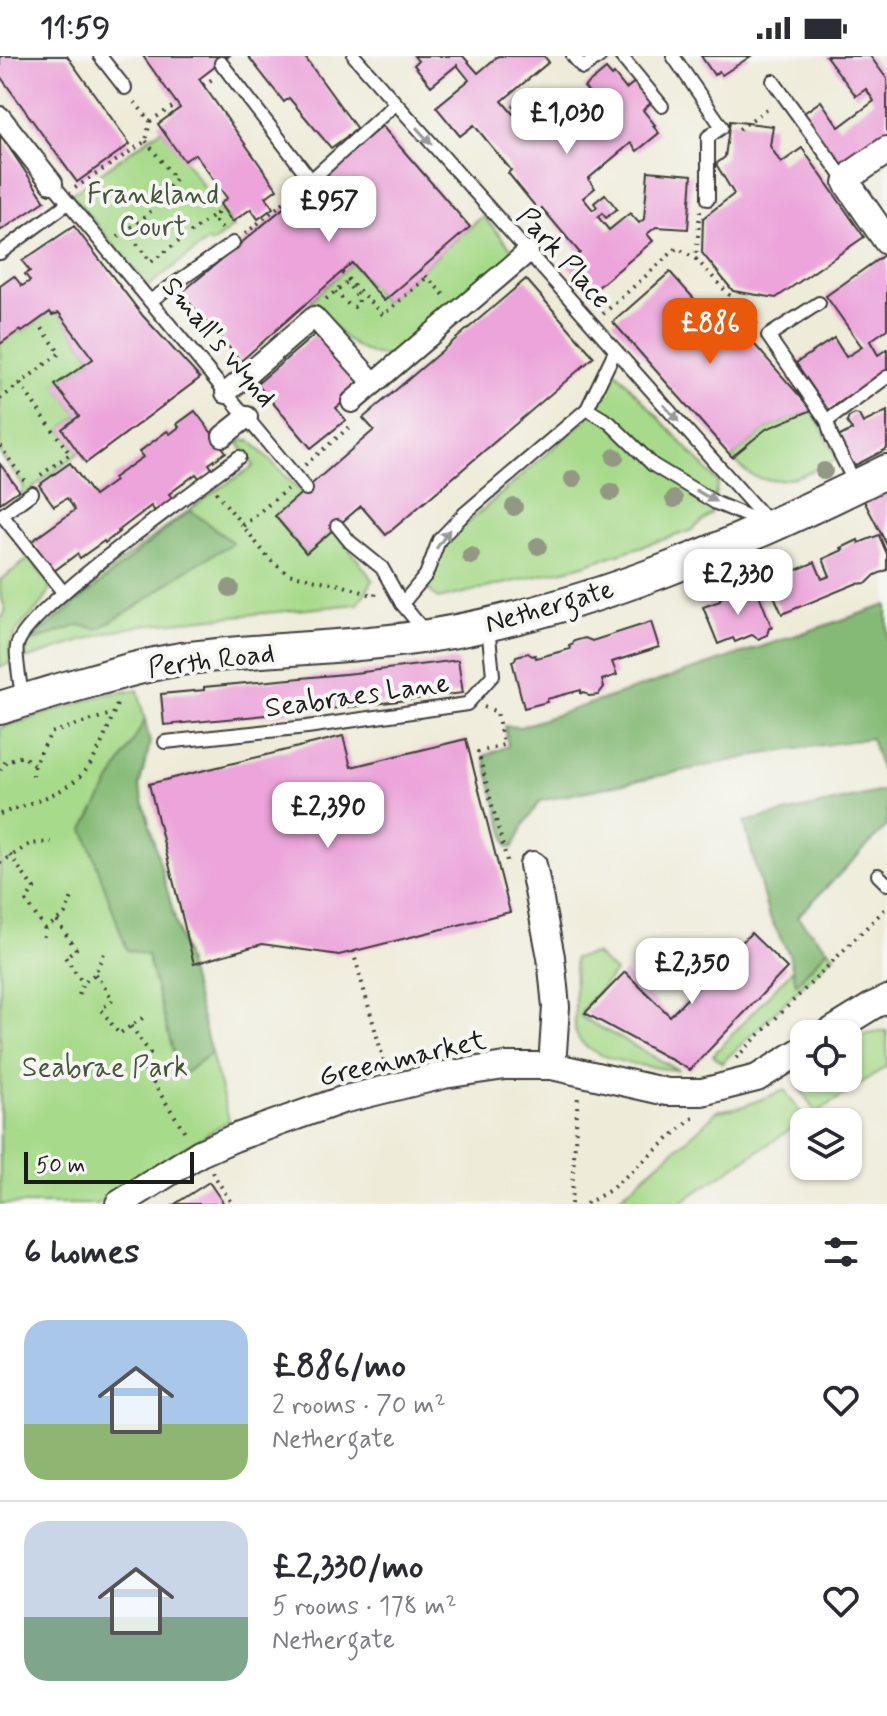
<!DOCTYPE html>
<meta charset="utf-8">
<style>
:root{--surface:#fff;--page:#f7f7f7;--text:#2b2b33;--muted:#7c7c81;--line:#e1e1e2;--accent:#ea580c}
body{margin:0;font-family:Mynerve,sans-serif;background:var(--page);color:var(--text);height:100vh;display:flex;flex-direction:column;font-size:30px;white-space:nowrap}
*{box-sizing:border-box;margin:0}
p{font-size:26px;color:var(--muted)}
.icon{flex:none;width:44px;height:44px;fill:none;stroke:currentColor;stroke-width:2;stroke-linecap:round;stroke-linejoin:round}
.map{position:relative;height:1148px;overflow:hidden}
.drawer{display:flex;flex-direction:column;background:var(--surface);flex:1}
.drawer>*{flex:none}
.tools{position:absolute;left:790px;top:964px;display:grid;gap:16px}
.tools a{display:grid;place-items:center;width:72px;height:72px;border-radius:16px;background:var(--surface);box-shadow:0 2px 6px #0004;font-size:40px}
.scale{position:absolute;left:24px;bottom:20px;width:170px;box-sizing:border-box;padding-left:8px;border:4px solid #1c1c1c;border-top:0;font-size:22px;line-height:28px;white-space:nowrap;color:#1c1c1c;-webkit-text-stroke:6px #f6f6f2;paint-order:stroke}
.price{position:absolute;translate:-50% -68px;padding:0 18px;border-radius:16px;background:#fff;color:#222;font-size:26px;line-height:52px;filter:drop-shadow(0 2px 4px #0008)}
.price::after{content:'';position:absolute;left:50%;top:48px;width:24px;height:18px;margin-left:-12px;background:inherit;clip-path:polygon(0 0,100% 0,50% 100%)}
.price.current{background:var(--accent);color:#fff}
ul{padding:0;list-style:none}
li{display:flex;align-items:center;gap:24px;height:200px;padding:0 24px}
li+li{border-top:2px solid var(--line)}
li span{display:grid;place-items:center;flex:none;width:224px;height:160px;border-radius:24px;color:#555}
li>.icon{margin-inline-start:auto}
span .icon{width:96px;height:96px;fill:#fffc;stroke-width:1}
li b{font-size:34px}
h2{display:flex;justify-content:space-between;align-items:center;height:96px;padding:0 24px;font-size:34px}
.status{display:flex;justify-content:space-between;align-items:center;height:56px;padding:0 40px;background:var(--surface);direction:ltr}
.status svg{height:22px;fill:currentColor}
.map>svg:first-child{display:block}
</style>
<div class="status"><b>11:59</b><svg viewBox="0 0 49 12"><path d="M0 12V9h3v3zM5 12V6h3v6zM10 12V3h3v9zM15 12V0h3v12zM26 1h20v11H26zM47 4h2v5h-2z"/></svg></div>
<div class="map">
<svg width="887" height="1148" viewBox="0 0 887 1148">
<rect width="100%" height="100%" fill="#f6f6f2"/>
<filter id="ink" filterUnits="userSpaceOnUse"><feTurbulence type="fractalNoise" baseFrequency=".0125" numOctaves="2"/><feDisplacementMap in="SourceGraphic" scale="16" xChannelSelector="R" yChannelSelector="G"/><feConvolveMatrix kernelMatrix="1 2 1 2 8 2 1 2 1" color-interpolation-filters="sRGB"/></filter>
<filter id="wash" filterUnits="userSpaceOnUse"><feTurbulence type="fractalNoise" baseFrequency=".006" numOctaves="4" result="noise"/><feDisplacementMap in="SourceGraphic" scale="32" xChannelSelector="R" yChannelSelector="G"/><feGaussianBlur stdDeviation="1.8" result="paint"/><feColorMatrix in="noise" values="0 0 0 0 0 0 0 0 0 0 0 0 0 0 0 0 0 1.4 0 .05"/><feComposite in="paint" operator="in"/></filter>
<g filter="url(#wash)">
<rect width="100%" height="100%" fill="#eeebd8"/>
<!-- green -->
<g fill="#a7da8a" stroke="#627b53" stroke-width="2">
<polygon points="162,73 233,171 211,188 208,185 148,230 71,138"/>
<path d="M483,160L516,198L401,297C395,298 387,300 381,299C350,297 330,265 311,244L352,207L384,245Z"/>
<polygon points="50,256 52,258 59,257 93,303 56,329 79,360 62,373 79,397 31,433 18,446 24,431 0,398 0,288 20,274 22,276"/>
<polygon points="612,311 718,426 711,458 690,475 577,511 438,543 426,531 445,487 585,364"/>
<path d="M812,354L838,403C812,416 772,436 745,415C740,411 736,405 732,401L766,373Z"/>
<path d="M250,384L302,437L275,460L306,496L334,473L373,524L358,548L143,569L111,576L25,603C26,579 32,575 49,559L212,437L254,410L238,385Z"/>
<path d="M30,502L50,530C47,553 17,565 10,589C9,595 10,602 9,608L0,611V563C9,555 5,551 1,542C0,537 0,529 0,524Z"/>
<polygon points="138,634 150,688 139,730 229,1064 97,1148 0,1148 0,672 106,638"/>
<polygon points="828,893 834,899 722,1007 713,999 793,913 797,927"/>
<path d="M595,898L615,916L582,954L581,961L678,1014C653,1012 585,1005 576,977C574,972 575,964 575,958C575,940 575,921 574,902Z"/>
<polygon points="882,975 887,975 887,1010 816,1057 798,1029 808,1022 848,1022 848,988 859,980"/>
<polygon points="785,1034 805,1064 678,1148 608,1148 621,1140 700,1072 717,1055 741,1051"/>
</g>
<!-- forest -->
<g fill="#85ba76" stroke="#506b49" stroke-width="2">
<polygon points="190,454 233,487 185,515 140,548 98,573 79,569 26,588"/>
<polygon points="887,549 887,770 797,861 828,893 796,928 789,898 768,858 744,766 887,734 871,682 763,698 540,745 524,769 513,791 508,792 484,700 508,690 505,670 520,671"/>
<polygon points="145,664 150,688 139,730 211,997 180,1021 147,899 127,894 84,773"/>
</g>
<g id="blocks">
<!-- building -->
<g fill="#eca4da">
<polygon points="0,0 67,0 130,88 77,126 0,20"/>
<polygon points="143,0 229,0 199,23 277,133 266,141 273,152 258,163 251,153 232,166 220,148 227,142 195,98 184,105 158,68 180,52"/>
<polygon points="248,0 304,0 357,73 331,92 289,42 284,46"/>
<polygon points="414,0 463,0 478,17 498,0 544,0 549,6 502,45 513,58 517,54 513,50 527,38 540,53 525,65 522,61 518,64 529,77 541,66 548,75 591,39 584,31 606,13 612,20 614,18 626,33 637,24 654,44 643,54 655,69 653,70 659,77 637,95 631,87 588,123 595,132 583,142 593,154 597,151 594,147 605,138 617,153 606,162 602,157 598,161 609,174 630,157 639,167 644,163 648,115 692,119 688,173 656,171 647,178 653,185 591,237 567,208 580,197 542,152 539,155 508,117 511,114 474,69 460,80 436,51 469,24 457,9 431,30 414,9 418,5"/>
<polygon points="701,0 751,0 722,19 719,15 714,19"/>
<polygon points="826,0 870,0 887,23 887,80 843,111 804,57 821,45 839,71 874,45 866,33 856,40"/>
<polygon points="730,65 773,70 770,90 781,107 802,92 864,181 776,242 733,235 702,197 703,162 734,138 716,108 725,101"/>
<polygon points="382,70 470,171 384,245 352,207 241,305 181,237"/>
<polygon points="0,78 45,145 0,175"/>
<polygon points="74,170 143,260 200,322 86,407 62,373 79,360 55,329 93,303 59,257 52,259 50,256 22,276 20,274 0,288 0,230 14,220 22,230 30,225 25,218 30,215 22,205"/>
<polygon points="887,197 887,273 870,285 878,299 887,293 887,316 828,354 796,307 834,282 846,301 862,291 826,240"/>
<polygon points="670,216 723,275 734,265 812,354 766,373 732,401 613,266"/>
<polygon points="526,223 594,301 386,479 361,450 306,497 275,460 374,374 363,362"/>
<polygon points="320,274 366,327 336,352 346,364 311,392 257,328"/>
<polygon points="195,355 226,396 209,408 213,414 200,423 196,418 169,438 174,445 157,458 151,450 118,475 119,476 105,487 104,485 80,502 77,498 54,515 32,485 75,454 67,442 54,450 39,429 70,407 94,440 115,425 113,422 143,401 139,396 167,375 170,378 179,371 177,368"/>
<polygon points="887,355 887,393 854,410 838,381 852,374 847,366 849,361 855,358 859,359 863,367"/>
<polygon points="0,408 19,434 0,447"/>
<polygon points="887,431 887,489 863,443"/>
<polygon points="879,479 887,498 887,514 875,519 867,527 855,528 782,558 768,526 815,506 822,523 830,520 823,503 843,494 841,492 858,484 859,487"/>
<polygon points="756,531 772,572 769,572 767,579 758,583 752,579 735,586 733,582 718,588 703,551 720,545 720,542"/>
<polygon points="651,566 659,591 612,606 617,619 602,624 604,631 598,639 589,640 584,636 581,637 581,634 547,643 547,646 524,652 512,605 515,604 516,600 528,597 532,600 535,599 536,602 570,593 569,590 572,589 574,585 585,582 592,585"/>
<polygon points="458,604 463,637 359,650 164,669 161,638 204,634 204,631 355,617"/>
<polygon points="343,680 351,711 466,683 510,856 339,899 262,888 194,908 149,728"/>
<polygon points="751,877 787,912 690,1014 585,957 625,916 670,960"/>
<polygon points="209,1126 224,1148 175,1148"/>
</g>
</g>
</g>
<g filter="url(#ink)">
<use href="#blocks" fill-opacity="0" stroke="#3c3b38" stroke-width="2"/>
<g fill="none" stroke-linecap="round" stroke-linejoin="round">
<defs>
<g id="service">
<polyline points="100,0 125,32"/>
<polyline points="354,0 769,467"/>
<polyline points="573,0 583,12 600,0"/>
<polyline points="621,0 662,50"/>
<polyline points="673,0 722,71 708,81 708,143"/>
<polyline points="221,7 311,124 395,48"/>
<polyline points="773,25 847,127"/>
<polyline points="52,127 306,433"/>
<polyline points="0,197 68,147"/>
<polyline points="150,245 233,187"/>
<polyline points="819,247 768,280 827,365 832,382 855,427"/>
<polyline points="587,353 615,295"/>
<polyline points="827,365 887,321"/>
<polyline points="32,437 2,459 63,536"/>
<polyline points="337,470 350,486 382,512 402,548 426,577"/>
<polyline points="402,548 426,519 439,484 465,457 587,353 610,367 653,409 716,447 766,468"/>
<path d="M23,645C21,633 15,599 17,590C23,556 202,429 239,401"/>
<polyline points="165,686 307,671 467,648 493,619 488,571"/>
<polyline points="878,819 887,828"/>
</g>
<g id="pedestrian">
<polyline points="0,61 52,127"/>
<polyline points="226,337 314,261 374,327"/>
<polyline points="352,346 528,196"/>
<polyline points="223,380 247,361"/>
</g>
<g id="minor">
<polyline points="887,94 854,117 847,127 887,185"/>
<polyline points="533,809 551,901 556,951 552,1010"/>
<polyline points="827,978 874,949 887,943"/>
<polyline points="119,1148 200,1097 234,1082 342,1044 444,1019 505,1010 552,1010 667,1036 702,1036 757,1022 804,993"/>
</g>
<path id="tertiary" d="M0,652C29,643 58,634 87,626C118,617 149,608 181,603C263,592 346,593 428,580C589,554 742,487 887,415"/>
</defs>
<!-- service casing -->
<use href="#service" stroke="#3c3b38" stroke-width="16"/>
<!-- pedestrian casing -->
<use href="#pedestrian" stroke="#3c3b38" stroke-width="24"/>
<!-- minor casing -->
<use href="#minor" stroke="#3c3b38" stroke-width="30"/>
<!-- tertiary casing -->
<use href="#tertiary" stroke="#3c3b38" stroke-width="36"/>
<!-- path -->
<g stroke="#3c3b38" stroke-width="4" stroke-dasharray="2 6" stroke-linecap="butt">
<polyline points="203,29 214,22"/>
<polyline points="150,65 177,48"/>
<polyline points="739,73 771,50"/>
<polyline points="75,132 146,85 150,65 134,45"/>
<polyline points="700,155 696,203 758,270"/>
<polyline points="217,157 216,166 222,173"/>
<polyline points="127,175 151,206 217,157"/>
<polyline points="245,178 300,133"/>
<polyline points="118,181 147,160 175,123 146,85"/>
<polyline points="420,214 446,241"/>
<polyline points="342,217 383,259 427,221"/>
<polyline points="335,236 349,249 354,251 358,249 359,242 346,226"/>
<polyline points="326,243 347,226"/>
<polyline points="603,258 677,192 696,203"/>
<polyline points="20,328 70,398 38,421"/>
<polyline points="0,343 60,297 39,268"/>
<polyline points="0,390 24,424"/>
<polyline points="305,409 353,368"/>
<polyline points="216,436 270,504 288,518 341,529 375,540 376,535"/>
<polyline points="243,470 287,433"/>
<polyline points="484,651 497,656 503,689 478,696 508,809"/>
<polyline points="0,714 6,705 23,700 34,709 51,677 111,658"/>
<polyline points="33,720 34,709"/>
<path d="M0,758C27,748 66,738 85,715C101,696 109,668 118,646"/>
<polyline points="10,799 34,833 26,845 45,873 43,884"/>
<polyline points="0,807 30,788 51,786"/>
<polyline points="57,865 76,893 65,901 83,927"/>
<polyline points="45,873 65,858 72,841"/>
<polyline points="353,895 385,1009"/>
<polyline points="95,918 113,944 101,953 119,978 144,961"/>
<polyline points="79,939 83,927 95,918 105,895"/>
<polyline points="131,970 150,997 139,1005 187,1079"/>
<polyline points="736,1002 887,851"/>
<polyline points="212,1116 232,1148"/>
<polyline points="571,1148 578,1039"/>
<polyline points="586,1148 610,1134 694,1061"/>
</g>
<!-- service -->
<use href="#service" stroke="#fff" stroke-width="12"/>
<!-- pedestrian -->
<use href="#pedestrian" stroke="#fff" stroke-width="20"/>
<!-- minor -->
<use href="#minor" stroke="#fff" stroke-width="26"/>
<!-- tertiary -->
<use href="#tertiary" stroke="#fff" stroke-width="32"/>
</g>
<!-- trees -->
<g fill="#929883">
<circle cx="615" cy="401" r="9"/>
<circle cx="824" cy="415" r="9"/>
<circle cx="573" cy="423" r="9"/>
<circle cx="611" cy="436" r="9"/>
<circle cx="674" cy="443" r="9"/>
<circle cx="514" cy="451" r="9"/>
<circle cx="538" cy="490" r="9"/>
<circle cx="471" cy="500" r="9"/>
<circle cx="230" cy="532" r="9"/>
</g>
<!-- one-way arrows -->
<defs><path id="oneway-solid" d="M-6-.8H1V-3.2L6.5 0L1 3.2V.8H-6Z" transform="scale(2)"/></defs>
<g fill="#999">
<use href="#oneway-solid" transform="translate(424 80) rotate(48)"/>
<use href="#oneway-solid" transform="translate(671 357) rotate(48)"/>
<use href="#oneway-solid" transform="translate(706 440) rotate(30)"/>
<use href="#oneway-solid" transform="translate(443 483) rotate(-55)"/>
</g>
</g>
<g text-anchor="middle" stroke-width="8" stroke-linejoin="round" paint-order="stroke">
<!-- park labels -->
<g font-size="28" fill="#46553d" stroke="#f6f6f2">
<text x="153" y="147">Frankland<tspan x="153" dy="32">Court</tspan></text>
<text x="105" y="1020">Seabrae Park</text>
</g>
<!-- street labels -->
<g font-size="28" fill="#1c1c1c" stroke="#f6f6f2">
<text transform="translate(565 201) rotate(48)" y="10">Park Place</text>
<text transform="translate(220 285) rotate(50)" y="10">Small's Wynd</text>
<text transform="translate(549 549) rotate(-16)" y="10">Nethergate</text>
<text transform="translate(211 603) rotate(-7)" y="10">Perth Road</text>
<text transform="translate(357 638) rotate(-8)" y="10">Seabraes Lane</text>
<text transform="translate(402 1001) rotate(-13)" y="10">Greenmarket</text>
</g>
</g>
</svg>
<div class="tools">
<a><svg class="icon" aria-label="locate" viewBox="0 0 24 24"><circle cx="12" cy="12" r="6"/><path d="M12 2v4M12 18v4M2 12h4M18 12h4"/></svg></a>
<a><svg class="icon" aria-label="layers" viewBox="0 0 24 24"><path d="M12 4l9 5-9 5-9-5zM3 14l9 5 9-5"/></svg></a>
</div>
<div class="scale">50 m</div>
<b class="price" style="left:567px;top:100px">£1,030</b>
<b class="price" style="left:329px;top:188px">£957</b>
<b class="price current" style="left:710px;top:310px">£886</b>
<b class="price" style="left:738px;top:561px">£2,330</b>
<b class="price" style="left:328px;top:794px">£2,390</b>
<b class="price" style="left:692px;top:950px">£2,350</b>
</div>
<section class="drawer">
<h2>6 homes<svg class="icon" aria-label="filters" viewBox="0 0 24 24"><path d="M4 7h16M4 17h16"/><circle cx="9" cy="7" r="2"/><circle cx="15" cy="17" r="2"/></svg></h2>
<ul>
<li><span style="background:linear-gradient(#a9c7e8 65%,#8fb573 0)"><svg class="icon" aria-label="home" viewBox="0 0 24 24"><path d="M3 11l9-7 9 7M6 9v11h12V9"/></svg></span><div><b>£886/mo</b><p>2 rooms · 70 m²</p><p>Nethergate</p></div><svg class="icon" aria-label="heart" viewBox="0 0 24 24"><path d="M12 20l-8-8c-3-5 5-10 8-4 3-6 11-1 8 4z"/></svg></li>
<li><span style="background:linear-gradient(#c9d6e8 60%,#7fa58c 0)"><svg class="icon" aria-label="home" viewBox="0 0 24 24"><path d="M3 11l9-7 9 7M6 9v11h12V9"/></svg></span><div><b>£2,330/mo</b><p>5 rooms · 178 m²</p><p>Nethergate</p></div><svg class="icon" aria-label="heart" viewBox="0 0 24 24"><path d="M12 20l-8-8c-3-5 5-10 8-4 3-6 11-1 8 4z"/></svg></li>
</ul>
</section>
